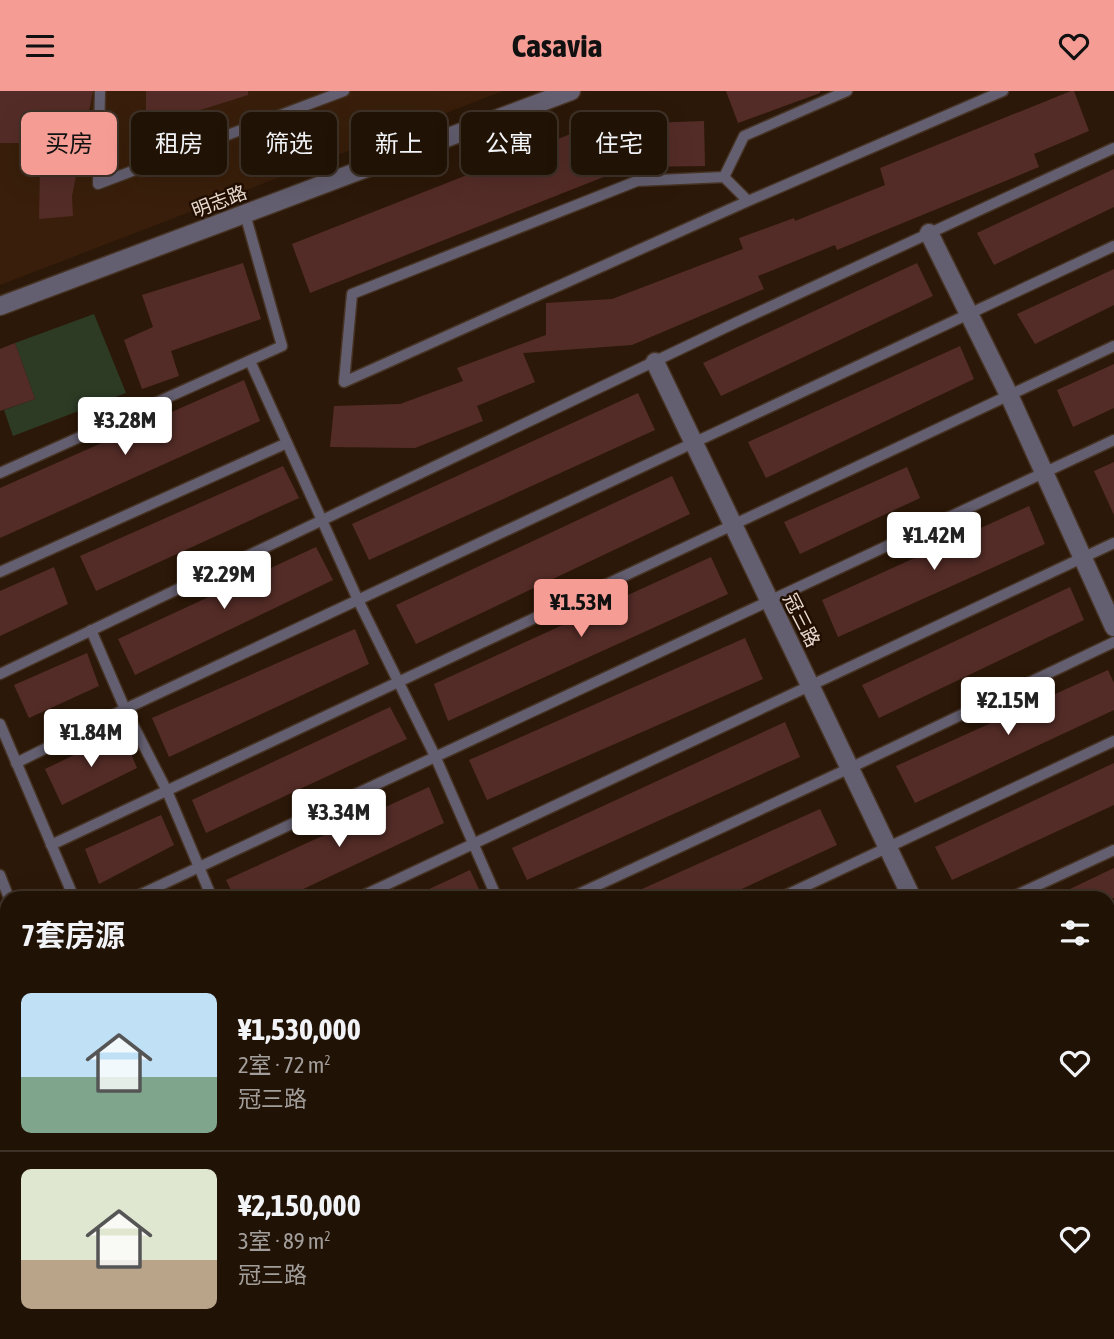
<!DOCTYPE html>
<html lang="zh">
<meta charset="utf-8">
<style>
:root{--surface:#211206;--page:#2d2014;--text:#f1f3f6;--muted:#a29e9b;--line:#3e3228;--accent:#f59c94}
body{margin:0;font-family:"Asap Condensed","Noto Sans SC",sans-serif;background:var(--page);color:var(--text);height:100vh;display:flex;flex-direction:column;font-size:26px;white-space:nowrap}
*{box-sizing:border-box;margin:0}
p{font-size:23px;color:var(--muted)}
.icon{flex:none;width:38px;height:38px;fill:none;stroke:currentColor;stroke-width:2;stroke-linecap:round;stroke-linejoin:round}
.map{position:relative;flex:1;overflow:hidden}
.sheet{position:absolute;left:0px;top:800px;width:1115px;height:450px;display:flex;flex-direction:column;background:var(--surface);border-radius:21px 21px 0 0;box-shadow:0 7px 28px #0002,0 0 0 2px var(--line)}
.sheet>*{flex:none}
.hud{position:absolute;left:21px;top:21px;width:700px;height:63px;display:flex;gap:14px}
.price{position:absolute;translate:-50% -60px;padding:0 16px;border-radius:7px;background:#fff;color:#222;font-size:23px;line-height:46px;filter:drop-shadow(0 2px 4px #0008)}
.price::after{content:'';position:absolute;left:50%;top:42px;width:21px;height:16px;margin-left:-10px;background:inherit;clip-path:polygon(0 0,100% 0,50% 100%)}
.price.on{background:var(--accent);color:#111}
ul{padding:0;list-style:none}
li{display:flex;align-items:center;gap:21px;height:175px;padding:0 21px}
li+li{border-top:2px solid var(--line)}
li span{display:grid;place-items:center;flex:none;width:196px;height:140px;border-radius:10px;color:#555}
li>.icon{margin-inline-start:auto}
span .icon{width:84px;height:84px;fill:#fffc;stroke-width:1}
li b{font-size:30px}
h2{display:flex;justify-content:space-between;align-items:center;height:84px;padding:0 21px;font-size:30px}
.pill{padding:0 24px;border-radius:10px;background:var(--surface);box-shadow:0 7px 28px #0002,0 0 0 2px var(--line);font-size:24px;line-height:63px}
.pill.on{background:var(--accent);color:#111}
header{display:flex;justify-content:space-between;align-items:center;height:91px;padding:0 21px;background:var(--accent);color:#111;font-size:32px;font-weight:700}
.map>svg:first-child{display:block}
</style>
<header><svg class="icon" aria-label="menu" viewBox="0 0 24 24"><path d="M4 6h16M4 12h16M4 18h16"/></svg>Casavia<svg class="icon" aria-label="heart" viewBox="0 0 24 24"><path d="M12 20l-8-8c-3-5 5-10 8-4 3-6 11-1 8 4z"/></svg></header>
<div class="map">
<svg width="1114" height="1248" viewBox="0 0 1114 1248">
<rect width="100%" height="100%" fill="#2c1808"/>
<!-- built -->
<polygon fill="#391f0b" points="0,0 503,0 0,194"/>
<!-- green -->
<g fill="#2d3b25">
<polygon points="94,223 126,302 13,345 4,319 35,308 15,252"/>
<polygon points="1114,1074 1114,1194 1108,1180 1108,1077"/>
</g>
<!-- building -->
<g fill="#542c27">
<polygon points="0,0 93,0 72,105 73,125 39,128 40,75 25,52 0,52"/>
<polygon points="146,0 248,0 248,4 146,36"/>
<polygon points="726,0 820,0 820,2 738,32"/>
<polygon points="1071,0 1074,0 1089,40 1034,63 1039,76 837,159 835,154 758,185 764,198 632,254 523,262 535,291 477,315 483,330 415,357 330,356 334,315 400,313 463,290 457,277 546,244 546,212 612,208 743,158 739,147 794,127 795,130 885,94 880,77"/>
<polygon points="611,27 623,33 704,30 705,75 629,76 310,202 292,153"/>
<polygon points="1114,78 1114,116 994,174 977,142"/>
<polygon points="243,172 261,228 171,260 179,285 142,298 124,249 153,236 142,204"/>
<polygon points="917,172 933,205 721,305 703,272"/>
<polygon points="1114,178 1114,214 1035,253 1017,223"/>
<polygon points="15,252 35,308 0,320 0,258"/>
<polygon points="960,255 974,288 766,387 748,351"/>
<polygon points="1114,273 1114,317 1073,336 1057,299"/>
<polygon points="244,289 260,330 0,447 0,397"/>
<polygon points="638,302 655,339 369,469 352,433"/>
<polygon points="1114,371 1114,424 1094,380"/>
<polygon points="283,375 299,407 96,500 80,465"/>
<polygon points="907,376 920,407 800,463 784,431"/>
<polygon points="672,385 690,423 416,553 396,514"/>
<polygon points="1029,415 1045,453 838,546 822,509"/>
<polygon points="316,456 333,489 135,584 118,548"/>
<polygon points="711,466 728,503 448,630 434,593"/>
<polygon points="54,476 68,513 0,545 0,500"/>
<polygon points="1070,496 1084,529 879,627 862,594"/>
<polygon points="355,538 369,573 169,666 152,627"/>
<polygon points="745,547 763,588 487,709 469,669"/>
<polygon points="87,562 99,595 29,627 14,594"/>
<polygon points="1108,579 1114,592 1114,619 915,712 896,675"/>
<polygon points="390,616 407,648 206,742 192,709"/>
<polygon points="785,631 800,666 527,789 512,757"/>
<polygon points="122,641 137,677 62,714 45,678"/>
<polygon points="1114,672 1114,714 952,789 935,756"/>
<polygon points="429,696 444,732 284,807 235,807 226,789"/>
<polygon points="820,718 837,754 722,807 622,807"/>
<polygon points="161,724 174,754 99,793 85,758"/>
<polygon points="1114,777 1114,807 1051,807"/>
<polygon points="470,779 483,807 410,807"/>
</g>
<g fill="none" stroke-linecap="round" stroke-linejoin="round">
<defs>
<g id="lane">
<polyline points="100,0 98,93 344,0"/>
<polyline points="724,86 744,45 847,0"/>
<polyline points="748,110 724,86 637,90 352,203 344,291 748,110 1003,0"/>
<polyline points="250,270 358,509 435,665 497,807"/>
<polyline points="0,382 282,255 245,123"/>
<polyline points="0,481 287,352"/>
<polyline points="91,539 125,618 167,700 212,807"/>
<polyline points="0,583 735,232 1114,57"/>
<polyline points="0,633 74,807"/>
<polyline points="16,672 125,618 1114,155"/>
<polyline points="51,754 1114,255"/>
<polyline points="0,784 9,807"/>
<polyline points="133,807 1114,349"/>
<polyline points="358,807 1114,452"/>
<polyline points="570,807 850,677 1114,551"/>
<polyline points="780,807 1114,650"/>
<polyline points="1010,807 1114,759"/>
<polyline points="0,824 7,821"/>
<polyline points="1108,862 1114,859"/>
<polyline points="1108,956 1114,953"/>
<polyline points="0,961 7,958"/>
<polyline points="1108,1066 1114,1063"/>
<polyline points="0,1093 7,1090"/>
<polyline points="412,1242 414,1248"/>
<polyline points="706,1242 708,1248"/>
<polyline points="77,1248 88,1242"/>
<polyline points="282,1248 294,1242"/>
<polyline points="494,1248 506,1242"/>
<polyline points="744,1248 756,1242"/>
<polyline points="973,1248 984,1242"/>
</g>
<g id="street">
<polyline points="929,142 1009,304 1114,536"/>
<polyline points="0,215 571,0"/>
<polyline points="655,271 912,807"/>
<polyline points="1108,1216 1114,1228"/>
<polyline points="44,1242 47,1248"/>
</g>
</defs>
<!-- lane casing -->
<use href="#lane" stroke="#463324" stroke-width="13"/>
<!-- street casing -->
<use href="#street" stroke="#463324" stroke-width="21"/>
<!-- lane -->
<use href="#lane" stroke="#645f70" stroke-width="10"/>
<!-- street -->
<use href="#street" stroke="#645f70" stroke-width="18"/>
</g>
<g text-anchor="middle" stroke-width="5" stroke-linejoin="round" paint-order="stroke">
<!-- street labels -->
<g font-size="19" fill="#e9dbd1" stroke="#220f02">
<text transform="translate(219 110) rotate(-21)" y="7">明志路</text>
<text transform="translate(802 529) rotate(63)" y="7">冠三路</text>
</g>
</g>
</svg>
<b class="price" style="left:125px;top:366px">¥3.28M</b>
<b class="price" style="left:934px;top:481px">¥1.42M</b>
<b class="price" style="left:224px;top:520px">¥2.29M</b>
<b class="price on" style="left:581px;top:548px">¥1.53M</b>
<b class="price" style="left:1008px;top:646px">¥2.15M</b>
<b class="price" style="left:91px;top:678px">¥1.84M</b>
<b class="price" style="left:339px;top:758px">¥3.34M</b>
<div class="hud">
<a class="pill on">买房</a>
<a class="pill">租房</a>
<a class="pill">筛选</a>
<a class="pill">新上</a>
<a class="pill">公寓</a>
<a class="pill">住宅</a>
</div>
<section class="sheet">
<h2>7套房源<svg class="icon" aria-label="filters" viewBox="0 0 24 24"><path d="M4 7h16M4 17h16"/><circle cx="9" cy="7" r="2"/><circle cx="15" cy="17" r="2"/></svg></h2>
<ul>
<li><span style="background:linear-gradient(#bfe0f5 60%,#7fa58c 0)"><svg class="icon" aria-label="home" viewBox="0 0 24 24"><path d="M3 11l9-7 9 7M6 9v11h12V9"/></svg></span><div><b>¥1,530,000</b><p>2室 · 72 m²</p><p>冠三路</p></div><svg class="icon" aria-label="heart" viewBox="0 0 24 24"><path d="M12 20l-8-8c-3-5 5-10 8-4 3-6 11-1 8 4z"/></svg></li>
<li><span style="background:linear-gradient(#dfe7d0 65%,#b9a48a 0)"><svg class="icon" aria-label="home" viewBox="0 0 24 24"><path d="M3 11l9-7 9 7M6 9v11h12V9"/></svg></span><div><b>¥2,150,000</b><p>3室 · 89 m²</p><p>冠三路</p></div><svg class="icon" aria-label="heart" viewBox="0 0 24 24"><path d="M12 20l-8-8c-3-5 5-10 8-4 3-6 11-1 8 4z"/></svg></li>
</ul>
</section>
</div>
